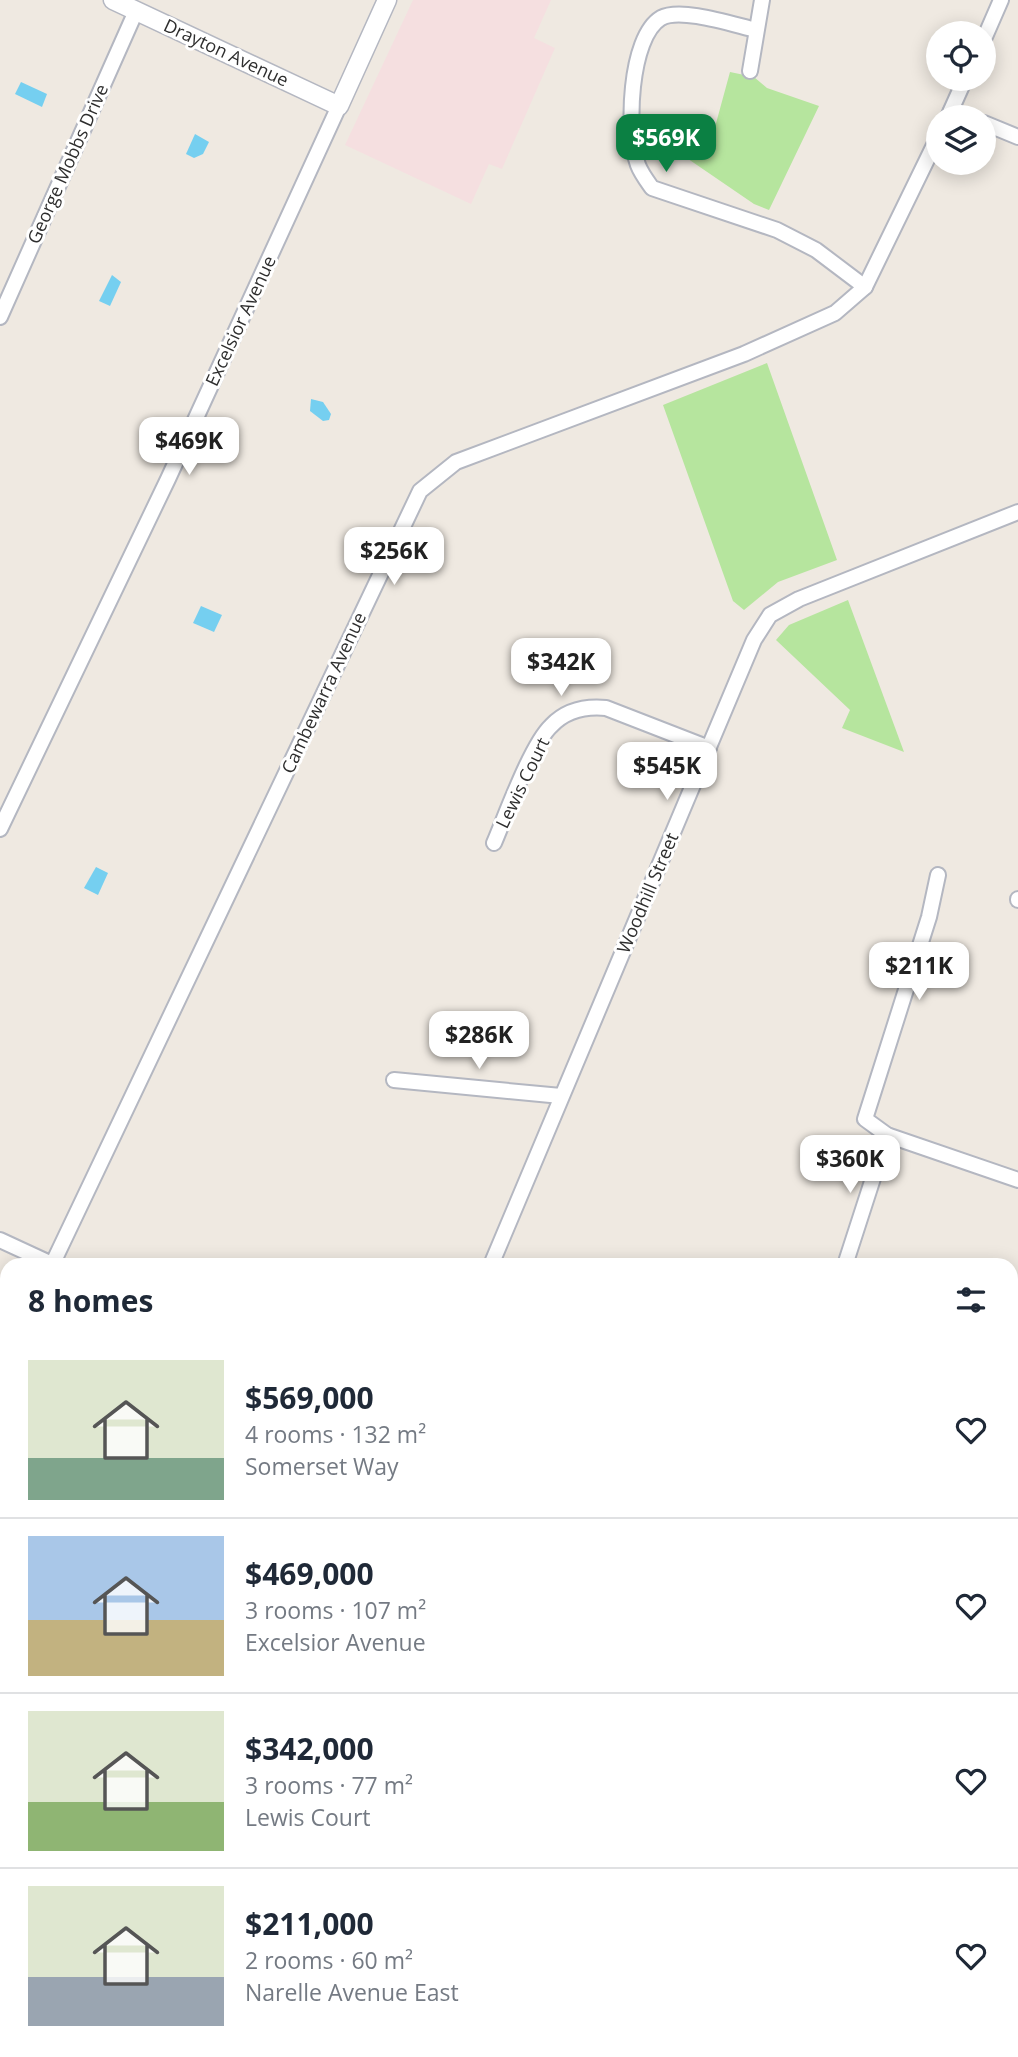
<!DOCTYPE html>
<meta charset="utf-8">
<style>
:root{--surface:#fff;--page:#f6f6f7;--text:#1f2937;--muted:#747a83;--line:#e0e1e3;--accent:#0b8043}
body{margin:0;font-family:"Open Sans",sans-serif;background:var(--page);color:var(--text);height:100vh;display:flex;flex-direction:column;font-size:26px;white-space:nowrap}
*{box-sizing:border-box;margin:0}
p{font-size:23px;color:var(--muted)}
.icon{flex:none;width:38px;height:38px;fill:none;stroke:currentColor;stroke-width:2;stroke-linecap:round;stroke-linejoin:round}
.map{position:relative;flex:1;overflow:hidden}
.drawer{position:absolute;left:0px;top:1258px;width:1018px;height:800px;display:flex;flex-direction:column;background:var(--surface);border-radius:21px 21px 0 0;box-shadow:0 4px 18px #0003}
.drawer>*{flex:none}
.controls{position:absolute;left:926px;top:21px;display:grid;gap:14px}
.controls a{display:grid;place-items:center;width:70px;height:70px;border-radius:50%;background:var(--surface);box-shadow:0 4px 18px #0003;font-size:35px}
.price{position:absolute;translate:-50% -60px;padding:0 16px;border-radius:14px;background:#fff;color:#222;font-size:23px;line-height:46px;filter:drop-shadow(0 2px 4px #0008)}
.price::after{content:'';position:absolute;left:50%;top:42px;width:21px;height:16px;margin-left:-10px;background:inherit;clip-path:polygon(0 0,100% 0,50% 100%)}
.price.on{background:var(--accent);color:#fff}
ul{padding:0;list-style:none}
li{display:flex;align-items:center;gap:21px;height:175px;padding:0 28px}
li+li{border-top:2px solid var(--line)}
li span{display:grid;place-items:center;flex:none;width:196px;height:140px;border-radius:0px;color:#555}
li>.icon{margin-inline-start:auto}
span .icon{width:84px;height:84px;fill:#fffc;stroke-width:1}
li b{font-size:30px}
h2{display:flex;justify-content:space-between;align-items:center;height:84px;padding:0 28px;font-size:30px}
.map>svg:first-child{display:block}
</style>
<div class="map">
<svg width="1018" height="2057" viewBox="0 0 1018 2057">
<rect width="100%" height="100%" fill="#efe9e1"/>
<!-- medical -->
<polygon fill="#f5dfe0" points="413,0 551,0 534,38 555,48 502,169 489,164 471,204 345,145"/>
<!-- green -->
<g fill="#b6e59e">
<polygon points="730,72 754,77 767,88 819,106 769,210 754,204 656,137 650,127 715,127"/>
<polygon points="767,363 837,560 778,582 744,610 733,601 663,405"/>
<polygon points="848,600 904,752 842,728 850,710 776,640 789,625"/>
<polygon points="0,1598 7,1598 7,1854 0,1856"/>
<polygon points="1012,1665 1018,1667 1018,2057 998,2057 998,2051 1012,2051"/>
<polygon points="182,2051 248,2051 222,2057 177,2057"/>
<polygon points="526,2051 836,2051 828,2057 564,2057"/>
</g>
<!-- water -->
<g fill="#75cff0">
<polygon points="21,82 47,94 42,107 15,94"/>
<polygon points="195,134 209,142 203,154 194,158 186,154"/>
<polygon points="112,275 121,282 110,306 99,301"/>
<polygon points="311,399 323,402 331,414 329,420 323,421 310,411"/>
<polygon points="201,606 222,615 214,632 193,623"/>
<polygon points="96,867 108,873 98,895 84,888"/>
</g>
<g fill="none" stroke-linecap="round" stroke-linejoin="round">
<!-- stream -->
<g stroke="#75cff0" stroke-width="5">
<polyline points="0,1725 7,1723"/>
<polyline points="1012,1839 1018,1840"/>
</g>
<defs>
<g id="service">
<polyline points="1012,1469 1018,1445"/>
<polyline points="1012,1615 1018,1615"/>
</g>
<g id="minor">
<path d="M756,30C734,25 681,7 661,18C629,37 626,133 638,165C641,173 647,181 652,188L777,230L816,250L865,287"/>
<polyline points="984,39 1001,0"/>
<polyline points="750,71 762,0"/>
<polyline points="951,111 967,117"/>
<polyline points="948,117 965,79"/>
<polyline points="984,123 1018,137"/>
<polyline points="0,317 136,11"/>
<polyline points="0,829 168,479 339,106"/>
<path d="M494,843C506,815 531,745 551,726C566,710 585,706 606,708L709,748"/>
<polyline points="938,875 929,917 865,1119 887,1135 1018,1180"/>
<polyline points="1018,899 1018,900"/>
<polyline points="394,1080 561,1096"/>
<polyline points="0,1240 54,1265"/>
<polyline points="52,1265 420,491 456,462 744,354 835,313 865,287 938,137"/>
<polyline points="491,1265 754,640 770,615 799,599 1018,512"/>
<polyline points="845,1265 887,1135"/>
<polyline points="0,1378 7,1363"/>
<polyline points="115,2057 117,2051"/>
</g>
<polyline id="tertiary" points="113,0 339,106 387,0"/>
</defs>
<!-- service casing -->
<use href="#service" stroke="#b4b7c1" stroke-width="10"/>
<!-- minor casing -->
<use href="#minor" stroke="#b4b7c1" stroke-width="18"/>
<!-- tertiary casing -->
<use href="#tertiary" stroke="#b4b7c1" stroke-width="21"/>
<!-- service -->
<use href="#service" stroke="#fff" stroke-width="7"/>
<!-- minor -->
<use href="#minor" stroke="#fff" stroke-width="14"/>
<!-- tertiary -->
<use href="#tertiary" stroke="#fff" stroke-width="18"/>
</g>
<g text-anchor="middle" stroke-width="6" stroke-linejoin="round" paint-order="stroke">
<!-- street labels -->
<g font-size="18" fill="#2e2e2e" stroke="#fff">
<text transform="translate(226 53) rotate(25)" y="6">Drayton Avenue</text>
<text transform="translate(68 164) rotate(-66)" y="6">George Mobbs Drive</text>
<text transform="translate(241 321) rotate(-65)" y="6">Excelsior Avenue</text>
<text transform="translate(324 693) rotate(-65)" y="6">Cambewarra Avenue</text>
<text transform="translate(523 783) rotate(-64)" y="6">Lewis Court</text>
<text transform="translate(648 893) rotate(-67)" y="6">Woodhill Street</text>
</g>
</g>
</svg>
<div class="controls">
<a><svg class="icon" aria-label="locate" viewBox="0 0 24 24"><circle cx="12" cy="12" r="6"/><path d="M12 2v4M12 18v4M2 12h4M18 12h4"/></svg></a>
<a><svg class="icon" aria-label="layers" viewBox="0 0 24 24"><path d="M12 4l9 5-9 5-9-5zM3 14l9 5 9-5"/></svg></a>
</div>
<b class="price on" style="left:666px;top:174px">$569K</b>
<b class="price" style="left:189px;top:477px">$469K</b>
<b class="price" style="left:394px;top:587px">$256K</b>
<b class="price" style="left:561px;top:698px">$342K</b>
<b class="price" style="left:667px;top:802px">$545K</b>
<b class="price" style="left:919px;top:1002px">$211K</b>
<b class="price" style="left:479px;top:1071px">$286K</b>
<b class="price" style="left:850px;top:1195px">$360K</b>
<section class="drawer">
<h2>8 homes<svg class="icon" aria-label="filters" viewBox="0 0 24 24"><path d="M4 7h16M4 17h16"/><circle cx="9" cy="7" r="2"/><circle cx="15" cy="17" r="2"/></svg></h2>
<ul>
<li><span style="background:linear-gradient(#dfe7d0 70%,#7fa58c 0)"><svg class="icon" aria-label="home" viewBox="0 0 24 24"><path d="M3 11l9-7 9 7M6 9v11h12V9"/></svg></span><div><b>$569,000</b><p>4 rooms · 132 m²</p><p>Somerset Way</p></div><svg class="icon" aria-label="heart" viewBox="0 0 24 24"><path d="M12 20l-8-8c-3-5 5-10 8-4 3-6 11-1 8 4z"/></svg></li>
<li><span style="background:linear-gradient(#a9c7e8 60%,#c2b280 0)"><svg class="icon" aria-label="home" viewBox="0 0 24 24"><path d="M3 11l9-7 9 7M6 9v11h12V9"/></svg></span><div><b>$469,000</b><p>3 rooms · 107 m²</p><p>Excelsior Avenue</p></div><svg class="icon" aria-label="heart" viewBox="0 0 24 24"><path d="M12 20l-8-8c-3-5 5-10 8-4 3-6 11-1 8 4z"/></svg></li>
<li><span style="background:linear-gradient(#dfe7d0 65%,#8fb573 0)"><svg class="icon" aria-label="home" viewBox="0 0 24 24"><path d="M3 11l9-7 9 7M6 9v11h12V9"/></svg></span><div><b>$342,000</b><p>3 rooms · 77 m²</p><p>Lewis Court</p></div><svg class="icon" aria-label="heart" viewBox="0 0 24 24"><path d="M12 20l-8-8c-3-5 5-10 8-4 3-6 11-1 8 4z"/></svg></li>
<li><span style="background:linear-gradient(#dfe7d0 65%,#9aa5b1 0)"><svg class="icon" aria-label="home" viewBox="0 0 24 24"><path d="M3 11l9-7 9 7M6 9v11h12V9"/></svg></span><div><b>$211,000</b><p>2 rooms · 60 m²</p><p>Narelle Avenue East</p></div><svg class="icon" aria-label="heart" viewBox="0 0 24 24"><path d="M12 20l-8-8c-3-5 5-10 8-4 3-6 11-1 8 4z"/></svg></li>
</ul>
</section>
</div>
